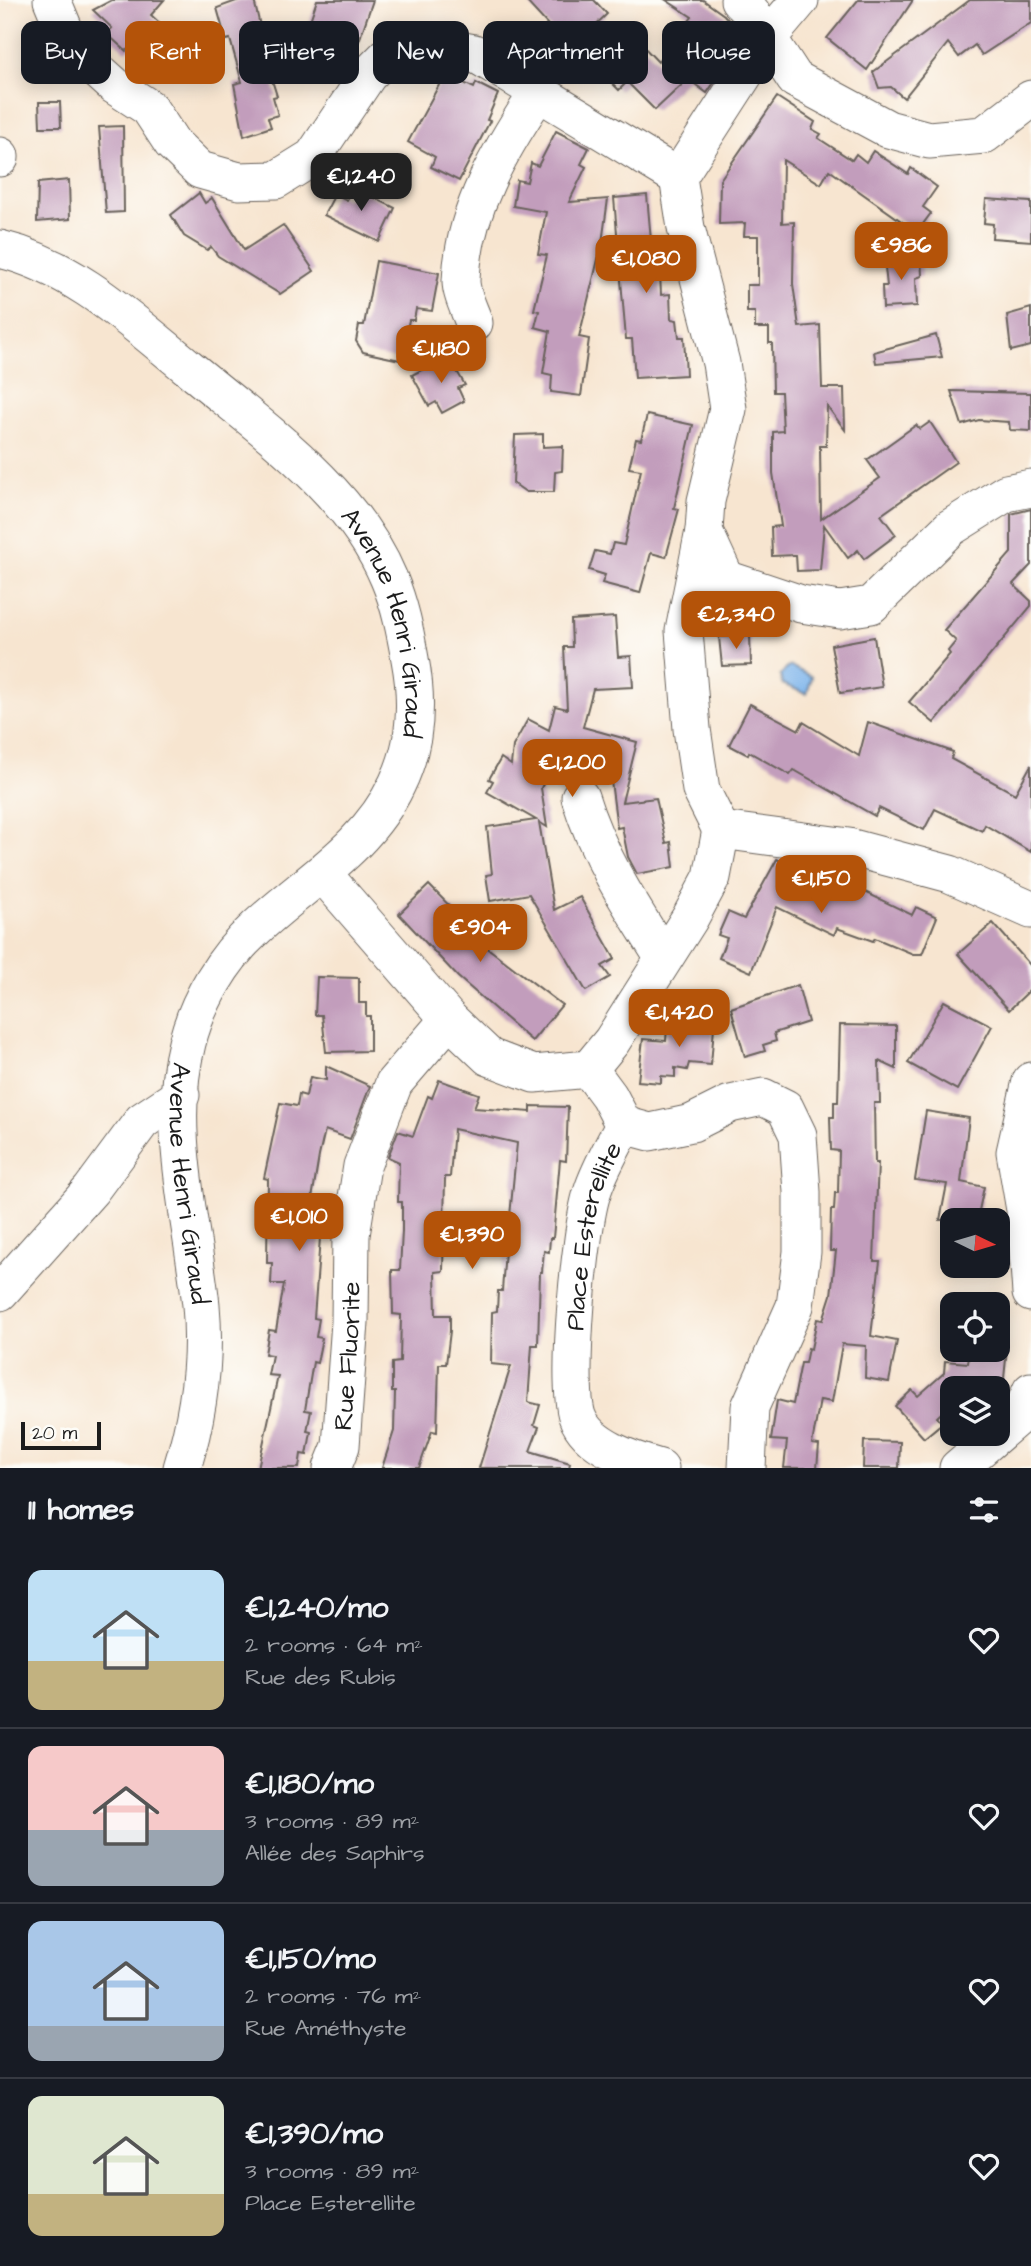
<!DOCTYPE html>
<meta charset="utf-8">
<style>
:root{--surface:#171b24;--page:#242831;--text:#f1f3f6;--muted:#9ea1a6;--line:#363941;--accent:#b45309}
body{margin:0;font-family:"Architects Daughter",sans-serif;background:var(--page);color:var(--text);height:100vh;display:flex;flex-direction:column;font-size:26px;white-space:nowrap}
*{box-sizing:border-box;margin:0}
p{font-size:23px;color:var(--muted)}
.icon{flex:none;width:38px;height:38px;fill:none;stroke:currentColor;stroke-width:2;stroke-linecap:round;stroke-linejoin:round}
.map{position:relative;height:1468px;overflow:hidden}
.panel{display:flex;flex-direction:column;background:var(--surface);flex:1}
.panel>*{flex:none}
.hud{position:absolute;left:21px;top:21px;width:990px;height:63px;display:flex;gap:14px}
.needle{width:46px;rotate:95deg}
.tools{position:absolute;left:940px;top:1208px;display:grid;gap:14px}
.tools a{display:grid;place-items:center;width:70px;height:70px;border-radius:14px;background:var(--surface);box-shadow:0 4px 18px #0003;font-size:35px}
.scale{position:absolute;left:21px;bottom:18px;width:80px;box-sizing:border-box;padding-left:7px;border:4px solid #1c1c1c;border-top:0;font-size:19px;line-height:24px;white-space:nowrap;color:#1c1c1c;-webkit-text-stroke:5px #fdfcf7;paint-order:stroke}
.price{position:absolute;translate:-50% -60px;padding:0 16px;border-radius:14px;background:var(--accent);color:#fff;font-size:23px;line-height:46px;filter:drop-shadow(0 2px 4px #0008)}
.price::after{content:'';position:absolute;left:50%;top:42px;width:21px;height:16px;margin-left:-10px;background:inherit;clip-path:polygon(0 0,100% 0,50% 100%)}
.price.selected{background:#222;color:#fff}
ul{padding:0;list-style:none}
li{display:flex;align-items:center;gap:21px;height:175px;padding:0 28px}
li+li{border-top:2px solid var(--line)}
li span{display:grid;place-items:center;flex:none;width:196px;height:140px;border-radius:14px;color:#555}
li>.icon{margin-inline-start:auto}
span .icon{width:84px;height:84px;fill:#fffc;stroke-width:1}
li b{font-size:30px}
h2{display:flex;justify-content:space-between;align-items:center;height:84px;padding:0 28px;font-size:30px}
.pill{padding:0 24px;border-radius:14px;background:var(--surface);box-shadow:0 4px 18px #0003;font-size:24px;line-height:63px}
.pill.selected{background:var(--accent);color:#fff}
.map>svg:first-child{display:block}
</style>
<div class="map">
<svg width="1031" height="1468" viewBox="0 0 1031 1468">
<rect width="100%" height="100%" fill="#fdfcf7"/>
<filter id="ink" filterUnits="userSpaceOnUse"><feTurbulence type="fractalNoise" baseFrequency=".0143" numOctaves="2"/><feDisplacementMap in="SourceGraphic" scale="14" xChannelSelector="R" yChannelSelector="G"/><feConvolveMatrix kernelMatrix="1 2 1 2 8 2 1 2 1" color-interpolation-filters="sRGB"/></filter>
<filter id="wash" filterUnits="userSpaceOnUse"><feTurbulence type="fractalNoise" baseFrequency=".00686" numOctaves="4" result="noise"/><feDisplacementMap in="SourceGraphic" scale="28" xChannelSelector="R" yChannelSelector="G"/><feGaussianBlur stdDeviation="1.57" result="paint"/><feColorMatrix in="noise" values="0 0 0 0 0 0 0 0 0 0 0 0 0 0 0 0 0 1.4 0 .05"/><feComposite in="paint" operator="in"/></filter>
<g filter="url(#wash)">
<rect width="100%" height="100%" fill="#f7e5d0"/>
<!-- water -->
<polygon fill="#7cb3eb" stroke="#4c6884" stroke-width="2" points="790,666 812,677 807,694 782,684 780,675"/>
<g id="blocks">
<!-- building -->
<g fill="#c29dbc">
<polygon points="112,0 164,0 151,15 164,27 138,56 129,48 126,51 107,34 112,28 93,10"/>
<polygon points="239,0 254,0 261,30 265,28 276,61 272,62 276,73 270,74 277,96 273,97 278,115 268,118 271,127 244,136 234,84 242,82 230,39 226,40 217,8"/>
<polygon points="317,0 373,0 359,41 351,39 346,54 303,41"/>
<polygon points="525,0 594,0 607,14 570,49"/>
<polygon points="666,0 703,0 724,15 738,31 711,69 719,75 707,93 688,79 655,110 627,82 619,90 602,73 631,44 637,51 643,46 658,62 692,17"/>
<polygon points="858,0 913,0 867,70 827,38"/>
<polygon points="970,0 1031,0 1031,23 982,55 975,45 959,57 948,43 904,98 891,87 879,88 873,72"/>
<polygon points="445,74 474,88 476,83 498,94 487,120 490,121 459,181 431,167 435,157 408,142"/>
<polygon points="777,97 815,122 812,129 821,134 818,138 852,160 856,154 866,162 873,151 908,174 911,168 937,187 923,207 931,213 917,232 829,170 821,184 783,160 782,223 794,222 793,284 799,327 820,325 822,388 844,388 845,430 827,406 826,446 820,446 821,519 880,478 867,460 916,425 920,429 930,422 956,462 881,515 896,535 864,559 858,550 848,558 824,525 820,570 797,571 796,555 772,556 771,527 781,526 773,473 773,432 783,431 781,392 773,392 772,343 769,343 769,328 755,328 755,312 747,312 747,285 758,285 758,236 744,236 745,223 719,224 720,180"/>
<polygon points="39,102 60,102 61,127 40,127"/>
<polygon points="123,126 124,212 106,213 99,127"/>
<polygon points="556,131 589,148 581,164 586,167 569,202 608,199 602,243 579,337 589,339 581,396 551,392 552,375 543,373 550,331 535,327 539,311 534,310 547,255 538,254 546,212 513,206 517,180 527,182 531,163 538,166"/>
<polygon points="69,180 70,219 37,222 38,183"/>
<polygon points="353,187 395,208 379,242 324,215 335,194 347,200"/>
<polygon points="199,193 205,203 212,198 244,250 283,225 314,271 280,294 218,256 211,247 207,250 184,236 171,215"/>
<polygon points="647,195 652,252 659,252 661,295 670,294 671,319 677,320 679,337 684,337 686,375 635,378 632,339 626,339 614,198"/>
<polygon points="986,199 1031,202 1031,241 992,238 993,224 984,223"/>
<polygon points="921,256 922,276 916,278 917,306 883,308 882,286 887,286 884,258"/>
<polygon points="376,261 439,273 432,311 416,309 414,320 409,320 400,360 363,352 356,341 359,325 364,325"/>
<polygon points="1031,308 1031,346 1011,351 1007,315"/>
<polygon points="936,335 942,357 876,363 874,352"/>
<polygon points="448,356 465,385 458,388 464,401 442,413 436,402 429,406 412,375"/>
<polygon points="951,391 1031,393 1031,431 1010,430 1009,422 979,420 962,425"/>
<polygon points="647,415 693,425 674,508 679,509 666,557 651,553 640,593 602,583 605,575 589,570 595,551 610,554 613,543 624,545 641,470 629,468 636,439 641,440"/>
<polygon points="543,434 543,447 563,446 562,471 555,472 554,492 526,492 513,483 515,435"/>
<polygon points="1031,509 1031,565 1013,584 1031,601 1031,606 934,723 909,702 950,654 948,651 956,641 944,630 1011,553 1011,514"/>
<polygon points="615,617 618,657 631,656 633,687 593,689 583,727 637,742 622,802 656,798 666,843 671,842 674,867 637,874 628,857 622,827 617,828 610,773 601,770 604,757 577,750 574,762 569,762 568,748 563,747 541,788 547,827 539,822 554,910 580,897 615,959 602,966 610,977 586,991 529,894 490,901 486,875 492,874 487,827 536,820 487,792 493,781 489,779 501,758 511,765 513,746 528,719 549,730 555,706 567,709 564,647 572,647 571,620"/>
<polygon points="750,635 751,665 722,666 719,637"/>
<polygon points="874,637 882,687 840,693 831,645"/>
<polygon points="750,704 799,730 803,722 859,756 868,722 953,752 951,759 1015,794 1031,765 1031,852 985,825 982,831 935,809 924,830 879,808 875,816 794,770 790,775 749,752 748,755 729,745"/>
<polygon points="777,859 808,875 809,873 823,879 826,873 912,915 916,907 937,917 922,954 913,954 875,938 873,941 837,928 834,935 777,907 751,972 719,958 727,938 718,935 728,912 744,919"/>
<polygon points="429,885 480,937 477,940 562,1005 532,1041 458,977 399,914"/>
<polygon points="993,923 1031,966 1031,989 1009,1010 958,954"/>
<polygon points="317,977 359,978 359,1003 366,1003 366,1016 370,1016 370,1051 326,1052 322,1015 315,1015"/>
<polygon points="798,985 808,1022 774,1033 776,1041 763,1045 765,1051 745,1057 731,1008"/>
<polygon points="944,1001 992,1026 957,1090 908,1063"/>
<polygon points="687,1011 715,1014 711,1065 689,1063 687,1070 675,1068 675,1077 661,1076 661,1083 638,1081 643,1039 666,1041 667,1028 685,1028"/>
<polygon points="840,1025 896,1026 896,1069 879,1061 880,1103 874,1103 875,1163 878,1163 874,1261 880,1261 871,1336 897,1341 889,1382 865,1378 866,1346 842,1344 832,1402 820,1400 812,1444 819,1445 817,1468 784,1468 787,1441 771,1440 777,1400 793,1404 801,1363 805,1363 808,1348 811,1349 817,1319 823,1320 831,1295 836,1251 830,1251 831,1210 834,1210 835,1193 838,1193 839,1151 831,1150 830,1117 834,1117 834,1102 838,1102"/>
<polygon points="326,1066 370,1086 350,1139 325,1130 319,1156 311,1205 311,1237 320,1238 314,1318 319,1319 316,1337 322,1338 317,1363 313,1362 305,1410 311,1411 307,1431 311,1432 307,1455 301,1454 299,1468 258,1468 278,1376 268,1375 272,1355 265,1354 269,1330 276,1331 284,1284 271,1284 272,1263 267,1263 268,1179 264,1178 280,1103 297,1106 299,1094 306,1096 310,1077 326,1080"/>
<polygon points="439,1080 479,1094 474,1108 531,1112 531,1106 568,1107 566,1161 560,1160 553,1238 550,1238 549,1252 544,1251 542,1272 540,1272 538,1345 532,1345 528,1402 540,1405 534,1425 539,1427 530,1451 570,1463 569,1468 479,1468 511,1366 491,1364 492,1312 497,1311 498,1291 502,1291 505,1250 503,1250 507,1216 510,1216 517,1143 454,1129 450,1177 445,1177 443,1271 435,1272 436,1315 450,1315 450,1331 446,1364 439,1364 437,1432 432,1431 419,1468 382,1468 394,1431 395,1392 392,1392 392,1363 400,1362 401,1315 393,1314 392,1270 400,1270 402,1231 402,1202 398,1202 399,1162 388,1157 398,1131 413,1136 428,1096 432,1098"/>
<polygon points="926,1111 969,1118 961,1182 984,1187 977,1220 940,1220 947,1184 915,1180"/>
<polygon points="970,1349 1007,1349 1003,1388 952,1388 952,1403 937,1417 942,1423 924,1438 895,1406 912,1390 918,1396 944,1373 945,1361 968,1363"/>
<polygon points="864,1441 900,1442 899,1468 863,1468"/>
</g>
</g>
</g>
<g filter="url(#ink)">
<use href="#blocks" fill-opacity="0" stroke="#69625b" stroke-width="2"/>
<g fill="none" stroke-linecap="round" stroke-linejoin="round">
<defs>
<g id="minor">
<polyline points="52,0 66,34 85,59 115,86 149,108 172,143 200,170 239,181 276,180 313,157 368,75 389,54 426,44 474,53 678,177"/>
<polyline points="739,0 751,12 795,79 888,129 929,140 984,135 1031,99"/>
<polyline points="800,0 767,39 678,177 686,228 721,363 728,409 706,501 704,531 726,579 801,604 840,610 871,605 950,528 1006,493 1031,488"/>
<polyline points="0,156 0,158"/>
<path id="s1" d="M0,249C75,267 130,320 189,368C261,428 352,490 389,579C400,605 405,631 410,659C418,701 416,745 397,784C367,848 305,882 256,928C223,958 198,1000 187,1043C165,1128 192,1220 201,1305C206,1360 198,1416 182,1468"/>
<path d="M474,323C470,311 461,294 461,281C463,211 501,149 538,93"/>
<polyline points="704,531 684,631 692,729 701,790 721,830"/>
<path d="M580,797C598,856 630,905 663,957"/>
<polyline points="721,830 849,847 950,874 1031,910"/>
<polyline points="323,874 449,1019 489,1057 534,1074 589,1069 612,1041 690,918 712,877 721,830"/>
<polyline points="589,1069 609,1096 624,1125"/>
<polyline points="1031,1081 1015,1152 1025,1210 1031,1293"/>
<polyline points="0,1292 91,1190 142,1121 181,1095"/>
<path id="s2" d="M332,1468L341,1446L350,1322L351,1235L362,1166L394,1083L449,1019"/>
<path id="s3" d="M660,1468C632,1460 588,1447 577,1416C566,1381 580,1230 592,1193C599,1170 613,1147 624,1125L650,1132L692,1123L730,1104L763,1097L785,1108L798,1135L802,1192V1252L795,1306L750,1407L747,1468"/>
<polyline points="958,1468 1021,1414 1031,1391"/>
</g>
</defs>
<!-- minor casing -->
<use href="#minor" stroke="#69625b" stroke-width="39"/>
<!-- minor -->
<use href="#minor" stroke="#fff" stroke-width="37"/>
</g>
</g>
<g text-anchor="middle" stroke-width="5" stroke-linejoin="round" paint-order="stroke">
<!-- street labels -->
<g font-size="26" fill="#1c1c1c" stroke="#fdfcf7">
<text dy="9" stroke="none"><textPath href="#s1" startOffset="560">Avenue Henri Giraud</textPath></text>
<text dy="9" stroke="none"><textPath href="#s1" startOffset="1211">Avenue Henri Giraud</textPath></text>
<text dy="9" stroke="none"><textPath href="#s3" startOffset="284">Place Esterellite</textPath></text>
<text dy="9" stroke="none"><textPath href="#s2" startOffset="114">Rue Fluorite</textPath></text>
</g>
</g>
</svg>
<div class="tools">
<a><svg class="needle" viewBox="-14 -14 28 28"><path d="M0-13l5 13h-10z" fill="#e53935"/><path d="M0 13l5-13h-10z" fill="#9ea1a6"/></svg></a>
<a><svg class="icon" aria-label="locate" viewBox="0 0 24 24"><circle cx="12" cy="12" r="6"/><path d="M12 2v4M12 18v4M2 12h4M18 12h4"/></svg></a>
<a><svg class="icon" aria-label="layers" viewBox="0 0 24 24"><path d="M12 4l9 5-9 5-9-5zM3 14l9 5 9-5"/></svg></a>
</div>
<div class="scale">20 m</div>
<b class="price selected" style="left:361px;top:213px">€1,240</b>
<b class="price" style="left:901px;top:282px">€986</b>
<b class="price" style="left:646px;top:295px">€1,080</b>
<b class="price" style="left:441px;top:385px">€1,180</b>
<b class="price" style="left:736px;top:651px">€2,340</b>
<b class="price" style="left:572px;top:799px">€1,200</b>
<b class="price" style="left:821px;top:915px">€1,150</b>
<b class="price" style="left:480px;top:964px">€904</b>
<b class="price" style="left:679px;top:1049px">€1,420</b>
<b class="price" style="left:299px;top:1253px">€1,010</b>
<b class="price" style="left:472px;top:1271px">€1,390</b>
<div class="hud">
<a class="pill">Buy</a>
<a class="pill selected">Rent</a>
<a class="pill">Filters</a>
<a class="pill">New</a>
<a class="pill">Apartment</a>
<a class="pill">House</a>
</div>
</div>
<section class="panel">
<h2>11 homes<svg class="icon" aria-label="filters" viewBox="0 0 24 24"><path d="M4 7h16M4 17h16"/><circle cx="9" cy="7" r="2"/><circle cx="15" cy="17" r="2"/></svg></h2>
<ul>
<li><span style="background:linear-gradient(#bfe0f5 65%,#c2b280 0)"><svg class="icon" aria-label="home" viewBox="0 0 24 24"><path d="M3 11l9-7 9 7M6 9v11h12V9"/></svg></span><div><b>€1,240/mo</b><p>2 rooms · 64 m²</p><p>Rue des Rubis</p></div><svg class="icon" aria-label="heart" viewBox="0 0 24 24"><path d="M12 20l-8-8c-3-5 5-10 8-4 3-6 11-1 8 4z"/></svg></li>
<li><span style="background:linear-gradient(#f6c9c9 60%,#9aa5b1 0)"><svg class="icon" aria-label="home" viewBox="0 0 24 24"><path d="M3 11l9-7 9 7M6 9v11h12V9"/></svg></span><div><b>€1,180/mo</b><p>3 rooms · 89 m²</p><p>Allée des Saphirs</p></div><svg class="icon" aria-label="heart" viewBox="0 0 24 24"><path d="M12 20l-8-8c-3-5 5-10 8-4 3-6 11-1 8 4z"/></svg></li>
<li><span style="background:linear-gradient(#a9c7e8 75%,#9aa5b1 0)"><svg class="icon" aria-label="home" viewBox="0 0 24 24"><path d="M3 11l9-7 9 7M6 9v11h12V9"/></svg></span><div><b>€1,150/mo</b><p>2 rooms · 76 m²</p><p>Rue Améthyste</p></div><svg class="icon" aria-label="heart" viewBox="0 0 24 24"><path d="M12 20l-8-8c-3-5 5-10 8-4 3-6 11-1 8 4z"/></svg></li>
<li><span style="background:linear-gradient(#dfe7d0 70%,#c2b280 0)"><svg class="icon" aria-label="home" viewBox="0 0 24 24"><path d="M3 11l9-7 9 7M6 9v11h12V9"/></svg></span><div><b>€1,390/mo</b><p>3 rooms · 89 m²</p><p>Place Esterellite</p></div><svg class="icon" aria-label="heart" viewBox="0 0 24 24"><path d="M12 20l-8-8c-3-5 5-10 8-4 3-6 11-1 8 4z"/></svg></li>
</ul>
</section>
